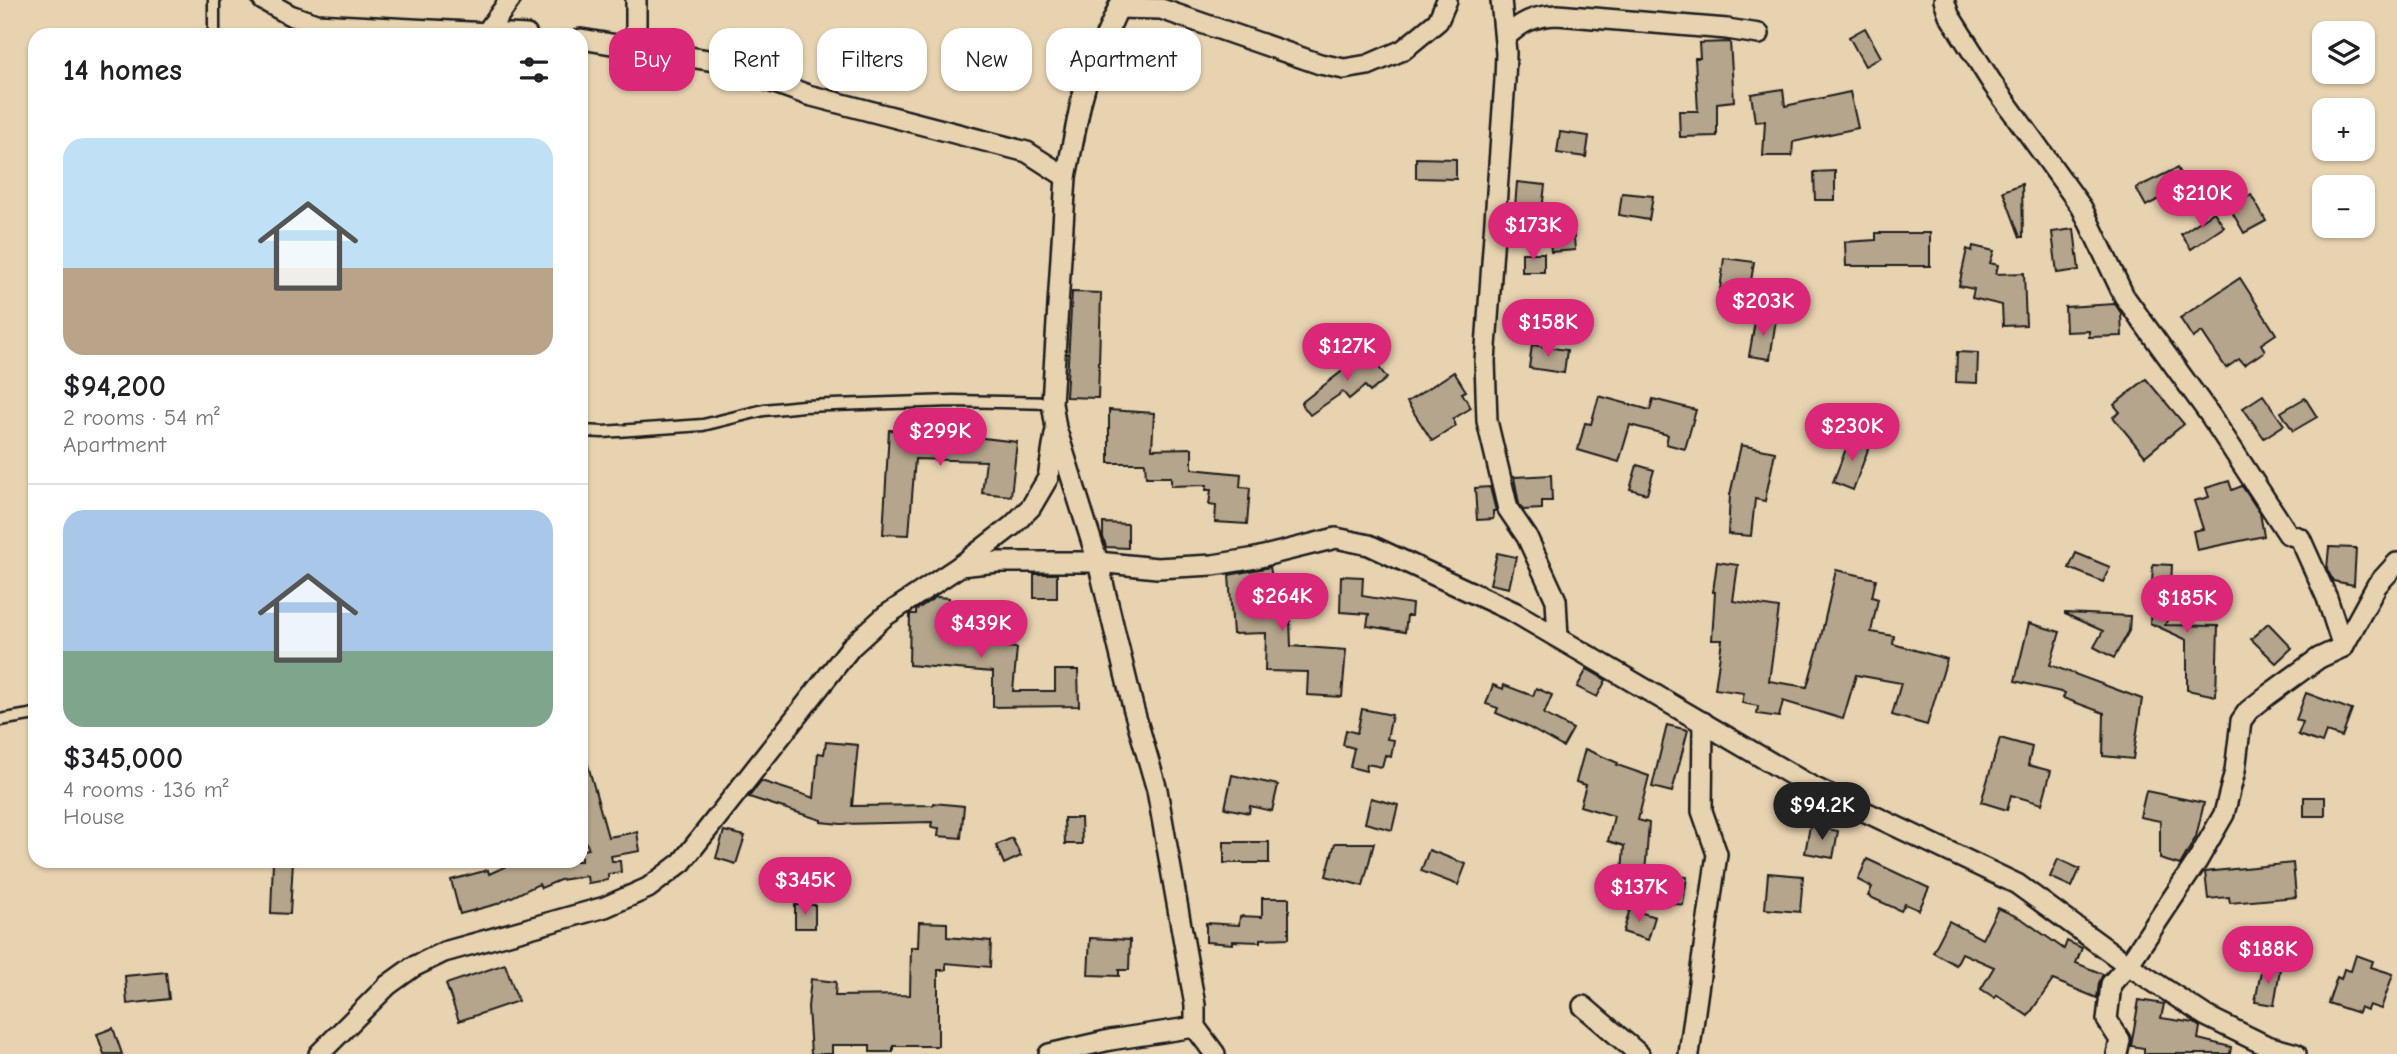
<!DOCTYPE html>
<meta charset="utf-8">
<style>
:root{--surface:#fff;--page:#f2f2f2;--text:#202124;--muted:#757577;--line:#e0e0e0;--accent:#db2777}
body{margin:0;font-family:"Comic Neue",sans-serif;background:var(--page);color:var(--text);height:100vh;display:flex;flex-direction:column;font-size:26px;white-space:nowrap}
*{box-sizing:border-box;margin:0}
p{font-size:23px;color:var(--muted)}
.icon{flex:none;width:38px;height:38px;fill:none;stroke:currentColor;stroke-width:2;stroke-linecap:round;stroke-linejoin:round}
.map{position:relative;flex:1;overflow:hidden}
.panel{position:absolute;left:28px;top:28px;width:560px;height:840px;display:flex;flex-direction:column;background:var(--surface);border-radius:21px;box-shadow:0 2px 5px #0004}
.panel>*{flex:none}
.banner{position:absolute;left:609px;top:28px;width:665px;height:63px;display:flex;gap:14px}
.controls{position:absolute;left:2312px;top:21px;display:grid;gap:14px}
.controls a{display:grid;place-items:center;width:63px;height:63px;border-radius:14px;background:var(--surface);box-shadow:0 2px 5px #0004;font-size:35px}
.price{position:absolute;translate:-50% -60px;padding:0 16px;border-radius:24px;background:var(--accent);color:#fff;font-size:23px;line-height:46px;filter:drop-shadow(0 2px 4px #0008)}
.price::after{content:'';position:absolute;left:50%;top:42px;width:21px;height:16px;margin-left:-10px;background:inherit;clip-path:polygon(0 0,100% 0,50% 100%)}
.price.current{background:#222;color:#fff}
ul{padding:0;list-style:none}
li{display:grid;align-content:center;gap:14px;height:371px;padding:0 35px}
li+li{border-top:2px solid var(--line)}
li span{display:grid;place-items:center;height:217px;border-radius:21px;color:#555}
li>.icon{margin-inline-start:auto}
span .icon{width:126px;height:126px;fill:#fffc;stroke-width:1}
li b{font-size:30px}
h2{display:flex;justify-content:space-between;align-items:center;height:84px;padding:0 35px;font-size:30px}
.tag{padding:0 24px;border-radius:21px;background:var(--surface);box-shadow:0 2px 5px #0004;font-size:24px;line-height:63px}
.tag.current{background:var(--accent);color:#fff}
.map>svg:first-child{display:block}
</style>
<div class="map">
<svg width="2397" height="1054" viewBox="0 0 2397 1054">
<rect width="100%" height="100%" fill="#e8d3b1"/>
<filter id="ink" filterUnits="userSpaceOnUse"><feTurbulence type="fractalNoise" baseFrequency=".0143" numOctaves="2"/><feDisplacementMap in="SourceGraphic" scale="14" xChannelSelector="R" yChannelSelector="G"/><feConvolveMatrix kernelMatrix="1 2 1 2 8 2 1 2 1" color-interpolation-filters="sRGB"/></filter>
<g filter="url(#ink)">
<!-- building -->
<g fill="#b5a58c" stroke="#1c1c1c" stroke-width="2">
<polygon points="1865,28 1881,57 1865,66 1849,37"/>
<polygon points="1730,42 1734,101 1717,103 1717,136 1680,137 1679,111 1698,111 1695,58 1700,58 1699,43"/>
<polygon points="1783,89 1785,106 1850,92 1858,128 1793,142 1792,156 1763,156 1765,121 1755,122 1751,94"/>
<polygon points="1560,132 1589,136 1586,157 1557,153"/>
<polygon points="1416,158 1456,159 1456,179 1416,178"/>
<polygon points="2177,168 2186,185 2146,206 2136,188"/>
<polygon points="1835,171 1835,200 1815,200 1814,172"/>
<polygon points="1517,182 1545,185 1542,210 1515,207"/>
<polygon points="2022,184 2023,237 2020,237 2003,191"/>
<polygon points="1622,193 1653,196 1649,220 1619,215"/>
<polygon points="2251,195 2266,221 2244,233 2229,207"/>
<polygon points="2214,212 2224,227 2191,249 2181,234"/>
<polygon points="1573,227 1575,250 1551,252 1549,229"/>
<polygon points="2074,229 2079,270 2057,273 2052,232"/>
<polygon points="1876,233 1930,233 1930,266 1846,266 1845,242 1876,240"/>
<polygon points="1973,246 1994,251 1990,263 1998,265 1996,274 2024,273 2026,325 2003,326 2002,305 1972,298 1974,289 1959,286 1967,249 1972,251"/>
<rect x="1522" y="253" width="22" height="19"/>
<polygon points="1724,258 1754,262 1749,294 1720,290"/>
<polygon points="2240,278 2276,334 2261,344 2265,351 2244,365 2239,359 2226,368 2202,332 2193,338 2180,318"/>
<polygon points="1072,292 1101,293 1098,398 1066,397"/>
<polygon points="2115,304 2121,313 2122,336 2089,337 2089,331 2066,332 2065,307"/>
<polygon points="1756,316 1776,319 1770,359 1749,356"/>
<polygon points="1532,345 1567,350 1564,373 1529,368"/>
<polygon points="1367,352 1387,378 1370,392 1365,386 1349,399 1343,392 1310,415 1301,403"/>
<polygon points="1957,352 1978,353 1977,383 1956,382"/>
<polygon points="1454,372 1466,391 1462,393 1471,408 1453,419 1456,426 1432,441 1407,402"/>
<polygon points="2146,379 2184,424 2145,456 2113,417 2120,412 2114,405"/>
<polygon points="2263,395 2284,425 2264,438 2243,408"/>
<polygon points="1599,396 1650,410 1653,399 1696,410 1685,449 1666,444 1668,435 1630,425 1619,462 1578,450 1585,423 1591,424"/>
<polygon points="2305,398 2317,417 2293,431 2281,412"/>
<polygon points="1109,410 1154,413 1152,449 1192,448 1192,469 1241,474 1240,487 1250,488 1247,524 1215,522 1216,506 1209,505 1211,490 1206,490 1207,485 1171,486 1171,477 1146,477 1145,463 1109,463"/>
<polygon points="889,430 975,435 975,437 1017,442 1011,496 982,493 986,461 915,459 909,535 883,534"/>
<polygon points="1851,436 1870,444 1853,490 1833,482"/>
<polygon points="1741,445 1775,452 1765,501 1755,499 1751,536 1728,534 1730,495"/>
<polygon points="1637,465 1654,470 1647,494 1630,489"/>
<polygon points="1551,475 1552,501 1542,501 1542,509 1523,510 1519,504 1514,477"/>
<polygon points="2229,481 2232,490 2242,486 2260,513 2264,536 2197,550 2193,531 2203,529 2194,501 2209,497 2206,488"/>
<polygon points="1490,487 1496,511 1493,511 1493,519 1477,520 1475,488"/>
<polygon points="1103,523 1128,524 1128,548 1106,547 1103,537"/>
<polygon points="2329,547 2356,548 2354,585 2333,581 2327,569"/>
<polygon points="1497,553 1516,557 1509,588 1490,584"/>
<polygon points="2076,553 2110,567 2103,582 2069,568"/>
<polygon points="1717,562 1738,565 1733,601 1779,608 1769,681 1807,687 1820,641 1836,570 1876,579 1872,597 1878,599 1871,632 1894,636 1893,644 1947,659 1927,725 1892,715 1901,683 1856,675 1843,719 1783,701 1779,717 1757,714 1758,706 1742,703 1744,693 1715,689 1722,640 1712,640 1715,592 1713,592"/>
<polygon points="2153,564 2172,565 2170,606 2173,608 2165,625 2218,626 2216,696 2187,690 2187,640 2150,623"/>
<polygon points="1270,567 1275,593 1289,593 1291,646 1346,650 1342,697 1307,695 1308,672 1265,671 1266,633 1233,634 1229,575"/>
<rect x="1034" y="574" width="23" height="24"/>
<polygon points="1341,576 1363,577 1362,596 1412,604 1411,616 1407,616 1405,632 1367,626 1369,614 1340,612"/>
<polygon points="936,597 949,598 948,620 952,621 950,642 1017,648 1013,691 1055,691 1055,670 1078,670 1079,706 993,707 993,672 909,665 910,614 916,614 916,610"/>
<polygon points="2065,613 2130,616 2129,631 2114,658 2094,647 2103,631 2065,614"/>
<polygon points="2029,623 2060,632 2050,665 2142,699 2133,759 2103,756 2104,713 2063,698 2065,693 2015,681"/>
<polygon points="2268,623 2292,648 2276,663 2251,639"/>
<polygon points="1587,669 1606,680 1597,697 1577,687"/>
<polygon points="1493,685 1503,689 1504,685 1533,696 1536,688 1552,695 1544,714 1573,729 1563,747 1524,725 1496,713 1498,708 1486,704"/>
<polygon points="2306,693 2352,710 2342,737 2326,732 2322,743 2298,735 2303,722 2296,720"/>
<polygon points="1362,709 1392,715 1387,739 1394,740 1391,757 1385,755 1382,767 1367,764 1366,771 1350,767 1354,748 1343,745 1346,730 1357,733"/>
<polygon points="1667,725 1688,730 1672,792 1652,787"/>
<polygon points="2000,738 2032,747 2028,765 2051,771 2042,804 2011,795 2007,810 1981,802"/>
<polygon points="826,742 858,745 852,806 934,805 934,803 964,806 961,838 938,836 939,828 931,827 932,822 841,824 821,822 821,820 749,797 761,781 814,798 818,753 824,754"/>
<polygon points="1585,749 1618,763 1617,765 1649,776 1638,820 1649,823 1645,874 1622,872 1624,846 1608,841 1614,816 1580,806 1586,785 1576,782"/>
<polygon points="581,758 586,758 608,837 637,832 640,851 611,856 612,861 620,861 621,872 608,874 608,880 588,883 587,876 560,880 541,888 539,884 497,904 460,914 451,880 488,870 489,874 518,861 581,861 581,850 589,849 581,832"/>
<polygon points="1232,775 1278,785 1272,811 1250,806 1249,813 1225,808"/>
<polygon points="2146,791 2204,803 2196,837 2180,865 2160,859 2160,821 2140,817"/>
<rect x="2304" y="797" width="21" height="19"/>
<polygon points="1371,798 1398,805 1392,830 1365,823"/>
<polygon points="1064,818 1081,818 1082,844 1065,844"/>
<polygon points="1810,826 1838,831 1833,858 1805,853"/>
<polygon points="724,831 745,836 736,864 716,858"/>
<polygon points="1012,838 1021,856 1004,864 996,845"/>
<rect x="1224" y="842" width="45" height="21"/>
<polygon points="1335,843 1374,843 1363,886 1326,876"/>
<polygon points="1429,850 1466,864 1458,885 1421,871"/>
<polygon points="1867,859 1929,888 1919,910 1905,904 1901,911 1868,896 1872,887 1858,880"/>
<polygon points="2058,859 2080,869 2072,887 2050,877"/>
<polygon points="273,861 293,861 290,914 271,913"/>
<polygon points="2293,863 2296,897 2230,903 2229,897 2208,899 2205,872"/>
<polygon points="775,872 809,879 805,901 770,894"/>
<polygon points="1768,873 1803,876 1800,912 1765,909"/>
<polygon points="1662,874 1687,877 1683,905 1659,901"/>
<polygon points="1262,898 1289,898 1289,938 1260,939 1260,942 1233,941 1233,944 1206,942 1206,923 1239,925 1240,916 1262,917"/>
<rect x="795" y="905" width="20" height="23"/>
<polygon points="1998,908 2022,919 2064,949 2067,941 2082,948 2076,963 2103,974 2099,983 2097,998 2053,980 2028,1016 1997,995 1995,998 1981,989 1994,967 1962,953 1956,965 1933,952 1949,921 1982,939"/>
<polygon points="1630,909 1655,917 1648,940 1623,932"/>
<polygon points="919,922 947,923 947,937 991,941 990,967 946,963 946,970 938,970 938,1046 893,1046 893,1052 870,1052 870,1045 832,1045 832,1054 811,1054 808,1007 811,979 836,982 835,996 910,995 911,947 918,947"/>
<polygon points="1090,938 1130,940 1129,970 1119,970 1119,976 1088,975"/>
<polygon points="2356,955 2373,961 2371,967 2393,974 2381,1009 2369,1005 2367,1010 2360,1007 2358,1013 2328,1003 2337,977 2341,979 2344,969 2351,971"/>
<polygon points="505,964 518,1001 459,1021 446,984"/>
<polygon points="2262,966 2280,969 2274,1005 2255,1002"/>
<polygon points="166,972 169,999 127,1004 125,976"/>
<polygon points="2139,1000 2164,1004 2161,1018 2194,1023 2200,1027 2198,1039 2231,1047 2230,1054 2144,1054 2144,1048 2131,1046"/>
<polygon points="113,1028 122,1054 104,1054 97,1034"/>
</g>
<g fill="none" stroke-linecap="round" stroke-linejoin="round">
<defs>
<g id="lane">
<polyline points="214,0 214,35"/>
<polyline points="581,431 603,432 703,425 764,410 803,406 953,401 1052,403"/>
<polyline points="0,720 35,714"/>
</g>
<g id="street">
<polyline points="263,0 290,15 316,24 527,35"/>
<polyline points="636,0 636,46"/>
<polyline points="1122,0 1089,73 1081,102 1066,177 1052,403 1056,428 1098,562 1133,707 1157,790 1195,1005 1195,1027 1215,1054"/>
<polyline points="1501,0 1506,53 1505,80 1485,361 1487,421 1508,509 1527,537 1556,600 1558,637"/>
<polyline points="1944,0 1949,15 1994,86 2082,208 2124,296 2210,415 2288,534 2300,538 2327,598 2343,647"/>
<polyline points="1118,8 1161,9 1320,64 1344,69 1368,65 1403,50 1438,21 1447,0"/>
<polyline points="486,33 510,0"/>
<path d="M1505,38C1521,22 1534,16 1557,15L1727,29L1759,34"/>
<polyline points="581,39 714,61 808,95 1027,152 1066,177"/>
<polyline points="960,566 997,562 1098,562 1157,568 1213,565 1256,558 1336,538 1369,545 1514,612 1809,785 2017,884 2128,965 2206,1016 2267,1046 2296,1054"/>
<polyline points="1583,1006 1639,1054"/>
<polyline points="319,1054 388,985 413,967 444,952 605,907 648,888 682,862 851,647 885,616 960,566 1012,526 1031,507 1048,478 1055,434"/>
<polyline points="1049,1054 1110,1040 1195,1027"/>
<polyline points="1689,1054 1717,854 1702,811 1703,722"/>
<polyline points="2117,1054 2120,1040 2107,1020 2111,984 2128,965 2196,863 2224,814 2235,771 2241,721 2248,711 2268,695 2319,658 2343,647 2377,585 2397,563"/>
</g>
</defs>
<!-- lane casing -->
<use href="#lane" stroke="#1c1c1c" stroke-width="15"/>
<!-- street casing -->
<use href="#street" stroke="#1c1c1c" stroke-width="24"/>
<!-- lane -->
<use href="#lane" stroke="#e8d3b1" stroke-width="10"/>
<!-- street -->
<use href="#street" stroke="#e8d3b1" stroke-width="19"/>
</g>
</g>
</svg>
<div class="controls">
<a><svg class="icon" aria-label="layers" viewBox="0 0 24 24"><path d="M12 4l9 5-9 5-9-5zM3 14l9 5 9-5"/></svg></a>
<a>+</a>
<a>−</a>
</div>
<b class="price" style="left:2202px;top:230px">$210K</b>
<b class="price" style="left:1533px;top:262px">$173K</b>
<b class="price" style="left:1763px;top:338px">$203K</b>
<b class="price" style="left:1548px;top:359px">$158K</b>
<b class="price" style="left:1347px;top:383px">$127K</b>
<b class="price" style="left:1852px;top:463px">$230K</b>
<b class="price" style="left:940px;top:468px">$299K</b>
<b class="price" style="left:1282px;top:633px">$264K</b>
<b class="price" style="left:2187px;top:635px">$185K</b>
<b class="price" style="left:981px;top:660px">$439K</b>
<b class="price current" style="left:1822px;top:842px">$94.2K</b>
<b class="price" style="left:805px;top:917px">$345K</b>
<b class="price" style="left:1639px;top:924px">$137K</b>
<b class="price" style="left:2268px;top:986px">$188K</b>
<div class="banner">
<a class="tag current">Buy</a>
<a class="tag">Rent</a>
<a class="tag">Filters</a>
<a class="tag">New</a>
<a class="tag">Apartment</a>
</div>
<section class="panel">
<h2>14 homes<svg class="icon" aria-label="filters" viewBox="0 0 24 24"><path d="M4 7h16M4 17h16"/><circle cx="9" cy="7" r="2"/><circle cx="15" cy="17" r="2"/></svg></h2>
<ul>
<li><span style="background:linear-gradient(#bfe0f5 60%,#b9a48a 0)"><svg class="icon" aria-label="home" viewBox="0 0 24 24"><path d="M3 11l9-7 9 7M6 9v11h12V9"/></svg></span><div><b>$94,200</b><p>2 rooms · 54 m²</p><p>Apartment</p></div></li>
<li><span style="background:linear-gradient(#a9c7e8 65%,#7fa58c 0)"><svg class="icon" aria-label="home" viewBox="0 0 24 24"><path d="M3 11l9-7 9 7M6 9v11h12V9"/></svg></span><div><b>$345,000</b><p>4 rooms · 136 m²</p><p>House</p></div></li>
</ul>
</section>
</div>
